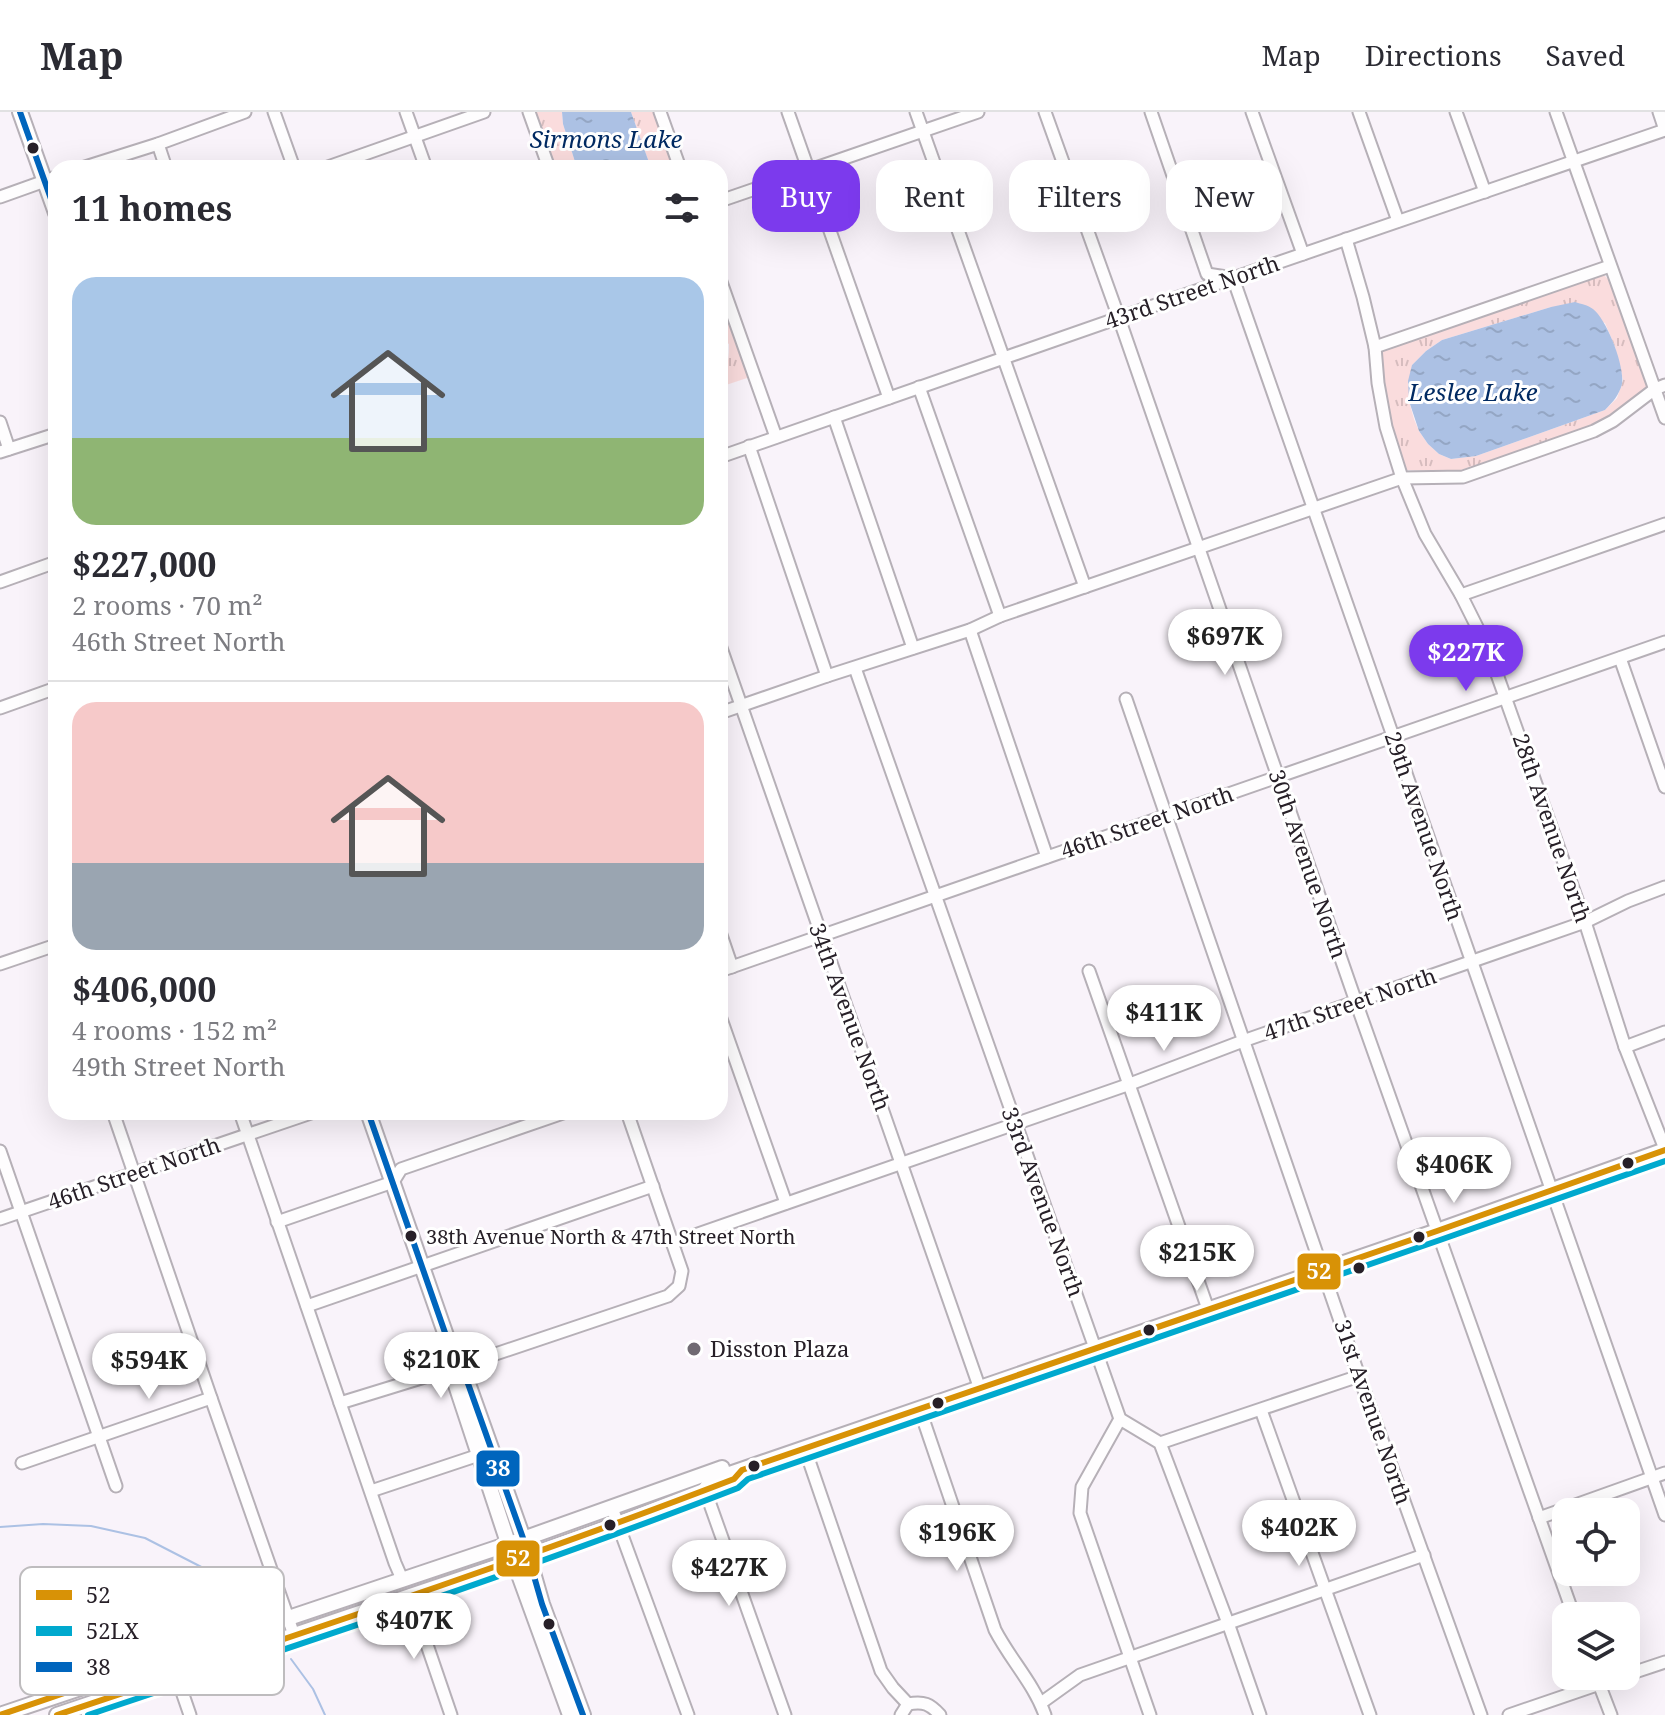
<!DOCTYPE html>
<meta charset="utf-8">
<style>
:root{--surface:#fff;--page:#f7f7f7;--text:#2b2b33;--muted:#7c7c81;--line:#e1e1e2;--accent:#7c3aed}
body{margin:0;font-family:"Noto Serif",serif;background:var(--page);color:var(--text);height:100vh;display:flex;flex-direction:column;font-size:30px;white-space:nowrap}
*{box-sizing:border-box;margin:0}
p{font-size:26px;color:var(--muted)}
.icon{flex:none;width:44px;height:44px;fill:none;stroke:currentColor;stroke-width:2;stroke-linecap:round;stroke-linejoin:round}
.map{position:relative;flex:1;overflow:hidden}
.sheet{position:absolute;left:48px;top:48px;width:680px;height:960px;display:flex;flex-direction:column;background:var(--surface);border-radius:24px;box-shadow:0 8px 32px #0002}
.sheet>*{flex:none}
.top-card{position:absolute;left:752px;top:48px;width:760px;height:72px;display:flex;gap:16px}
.tools{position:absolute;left:1552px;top:1386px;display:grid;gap:16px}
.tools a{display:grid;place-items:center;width:88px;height:88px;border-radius:16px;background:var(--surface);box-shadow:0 8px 32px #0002;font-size:40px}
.price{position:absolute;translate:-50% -68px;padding:0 18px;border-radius:28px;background:#fff;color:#222;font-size:26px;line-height:52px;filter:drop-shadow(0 2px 4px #0008)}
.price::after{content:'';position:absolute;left:50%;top:48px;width:24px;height:18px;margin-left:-12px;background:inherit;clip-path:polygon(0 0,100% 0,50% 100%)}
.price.current{background:var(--accent);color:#fff}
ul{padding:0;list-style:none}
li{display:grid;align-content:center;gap:16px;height:424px;padding:0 24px}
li+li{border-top:2px solid var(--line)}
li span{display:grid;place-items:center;height:248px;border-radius:24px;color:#555}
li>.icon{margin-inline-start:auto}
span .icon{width:144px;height:144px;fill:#fffc;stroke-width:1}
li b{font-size:34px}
h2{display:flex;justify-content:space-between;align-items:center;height:96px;padding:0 24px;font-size:34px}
.tag{padding:0 28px;border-radius:24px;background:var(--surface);box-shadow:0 8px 32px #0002;font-size:28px;line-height:72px}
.tag.current{background:var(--accent);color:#fff}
header{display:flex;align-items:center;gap:48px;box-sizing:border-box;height:112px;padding:0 40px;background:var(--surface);border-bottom:2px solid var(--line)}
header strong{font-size:38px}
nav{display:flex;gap:44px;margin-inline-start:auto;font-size:28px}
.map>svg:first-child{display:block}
</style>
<header>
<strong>Map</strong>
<nav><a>Map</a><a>Directions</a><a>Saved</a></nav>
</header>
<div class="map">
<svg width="1665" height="1603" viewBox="0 0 1665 1603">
<defs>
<pattern id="grass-tufts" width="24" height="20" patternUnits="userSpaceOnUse" patternTransform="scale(2)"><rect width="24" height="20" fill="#fadcdd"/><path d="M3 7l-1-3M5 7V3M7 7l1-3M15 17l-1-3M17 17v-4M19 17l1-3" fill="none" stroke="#d6bcbe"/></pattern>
<pattern id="water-ripples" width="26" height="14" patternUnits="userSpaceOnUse" patternTransform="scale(2)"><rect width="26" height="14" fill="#acc1e4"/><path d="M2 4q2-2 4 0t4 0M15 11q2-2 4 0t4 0" fill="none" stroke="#94a6c4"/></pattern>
</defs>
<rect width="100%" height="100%" fill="#f9f3fa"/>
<!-- grass -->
<g fill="url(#grass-tufts)" fill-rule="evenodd">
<polygon points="535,0 562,0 563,12 577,56 555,56"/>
<polygon points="631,0 655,0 675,56 651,56"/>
<path d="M1597,163L1605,164L1609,168L1647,275L1604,309L1590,315L1455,360L1406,358L1389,306L1380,240ZM1551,195L1605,211L1615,235L1623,268L1617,286L1605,298L1476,344L1451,347L1439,342L1428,332L1419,319L1414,307L1409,289L1412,253L1426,239L1442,228Z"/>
<path d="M720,182L750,265L720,275V264C729,254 729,245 729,232L720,226Z"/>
</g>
<!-- water -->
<g fill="url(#water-ripples)">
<polygon points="562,0 631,0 651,56 577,56 563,12"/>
<path d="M1575,190C1581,192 1588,193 1593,197C1607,208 1625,254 1622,272C1619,283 1613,290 1605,298L1476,344L1451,347L1439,342L1428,332L1419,319L1409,289L1408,269L1412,253L1426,239L1442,228L1551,195Z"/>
</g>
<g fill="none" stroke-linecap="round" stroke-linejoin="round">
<!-- stream -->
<g stroke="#acc1e4" stroke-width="2">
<polyline points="0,1415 43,1412 91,1414 145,1426 215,1462 255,1492"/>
<polyline points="291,1547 313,1577 325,1603"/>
</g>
<defs>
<g id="minor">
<polyline points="274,0 294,56"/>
<polyline points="406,0 426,56"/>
<polyline points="529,0 549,56"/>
<polyline points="660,0 680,56"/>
<polyline points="788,0 889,286"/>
<polyline points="916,0 1085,475"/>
<polyline points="1045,0 1119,206 1356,890 1574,1504"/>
<polyline points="1151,0 1207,162 1233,166 1665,1403"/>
<polyline points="1252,0 1303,142"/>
<polyline points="1359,0 1398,109"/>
<polyline points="1456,0 1485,80"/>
<polyline points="1556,0 1665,306"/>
<polyline points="1659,0 1665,18"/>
<polyline points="158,32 166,56"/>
<polyline points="82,56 158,32 245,0"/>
<polyline points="325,56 484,0"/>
<polyline points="0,85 56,65"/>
<polyline points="720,89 978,0"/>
<polyline points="1346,127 1363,185 1375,235 1378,271 1386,315 1402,366 1425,422 1461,483 1488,537 1585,810 1625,935 1665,1037"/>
<polyline points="720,167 776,325"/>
<polyline points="1375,235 1610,154"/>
<polyline points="919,275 1000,504"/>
<polyline points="834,305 913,536"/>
<polyline points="0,310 9,337"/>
<polyline points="749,334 827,564"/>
<polyline points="0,340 56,322"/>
<polyline points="720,345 1233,166 1665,18"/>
<polyline points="0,470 56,450"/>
<polyline points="1461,483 1665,412"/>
<polyline points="970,518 1047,745"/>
<polyline points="720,533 980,1277"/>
<polyline points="1620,546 1665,675"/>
<polyline points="855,556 1120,1307 1160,1331 1228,1511 1260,1603"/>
<polyline points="1126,587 1359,1264 1481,1603"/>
<polyline points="0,596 56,576"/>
<polyline points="720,601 827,564 970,518 1000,504 1402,366 1463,365 1594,319 1613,309 1655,277 1665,273"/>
<polyline points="720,820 732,855"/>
<polyline points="0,852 56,833"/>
<polyline points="720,859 1665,530"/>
<polyline points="1089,859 1208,1197"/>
<polyline points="720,904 786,1091"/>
<polyline points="1625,935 1665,920"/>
<polyline points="113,1000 211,1286 294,1523"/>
<polyline points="240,1000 395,1451 402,1467"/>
<polyline points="0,1039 116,1374"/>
<polyline points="0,1107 314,1000"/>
<polyline points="277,1110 393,1070 401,1057 566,1000"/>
<polyline points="672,1131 1130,972 1243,929 1585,810 1628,789 1665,775"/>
<polyline points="307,1194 653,1074"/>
<polyline points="340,1291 457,1255 668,1184 679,1174 682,1159 627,1000"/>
<path d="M920,1298L995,1518C1010,1547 1034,1572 1045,1603"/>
<polyline points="1261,1298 1370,1603"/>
<polyline points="1120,1307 1082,1375 1080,1401 1150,1603"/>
<polyline points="1160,1331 1359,1264"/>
<path d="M805,1337L881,1559L893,1576L908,1592C924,1589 930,1592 940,1603"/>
<polyline points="22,1351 211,1286"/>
<polyline points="705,1378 785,1603"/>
<polyline points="371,1379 479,1343"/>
<polyline points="612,1396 688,1603"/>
<polyline points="1539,1406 1665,1361"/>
<polyline points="410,1483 451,1603"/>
<polyline points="170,1545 190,1603"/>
<polyline points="1626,1563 1665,1550"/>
<polyline points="1596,1564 1611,1603"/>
<polyline points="1041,1591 1080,1563 1424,1443"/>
<polyline points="901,1603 908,1592"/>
<polyline points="1509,1603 1623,1564"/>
</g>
<g id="major">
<polyline points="20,0 56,101"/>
<polyline points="368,1000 457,1255 466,1266 492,1339 523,1426 542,1492 583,1603"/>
<polyline points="457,1255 455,1270 514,1449 570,1603"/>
<polyline points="705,1378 712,1368 1437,1119 1665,1038"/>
<polyline points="0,1603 509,1432 722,1356"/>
<polyline points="57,1603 514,1449 618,1412 714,1375"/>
</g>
</defs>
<!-- minor casing -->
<use href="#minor" stroke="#b6b0b7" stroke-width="15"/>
<!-- major casing -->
<use href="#major" stroke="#b6b0b7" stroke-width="18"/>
<!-- minor -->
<use href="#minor" stroke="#fefdfe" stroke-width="11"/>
<!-- major -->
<use href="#major" stroke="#fefdfe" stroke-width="14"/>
<defs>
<g id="bus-1">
<polyline points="0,1603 79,1576"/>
<path d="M57,1603C284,1527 511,1453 734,1367L742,1358L1437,1119L1665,1038"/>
</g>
<path id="bus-2" d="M88,1603C306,1530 524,1459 738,1376L748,1367L1440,1128L1665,1049"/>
<g id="bus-3">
<polyline points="20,0 56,101"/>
<polyline points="368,1000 457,1255 466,1266 523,1426 542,1492 583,1603"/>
</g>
</defs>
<!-- bus-1 casing -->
<use href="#bus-1" stroke="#fff" stroke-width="12"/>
<!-- bus-2 casing -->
<use href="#bus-2" stroke="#fff" stroke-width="12"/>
<!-- bus-3 casing -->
<use href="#bus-3" stroke="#fff" stroke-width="12"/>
<!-- bus-1 -->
<use href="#bus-1" stroke="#d89206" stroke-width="6"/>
<!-- bus-2 -->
<use href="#bus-2" stroke="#00a9ce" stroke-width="6"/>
<!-- bus-3 -->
<use href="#bus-3" stroke="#0065bd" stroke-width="6"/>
</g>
<!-- markers -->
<g fill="#272028" stroke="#fff" stroke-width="3">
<circle cx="33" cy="36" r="7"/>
<circle cx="1628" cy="1051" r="7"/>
<circle cx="411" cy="1124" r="7"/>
<circle cx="1419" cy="1125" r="7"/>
<circle cx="1359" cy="1156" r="7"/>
<circle cx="1149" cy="1218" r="7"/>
<circle cx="938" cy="1291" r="7"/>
<circle cx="754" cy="1354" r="7"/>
<circle cx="610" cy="1413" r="7"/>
<circle cx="549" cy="1512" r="7"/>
</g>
<circle fill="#706a72" stroke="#fff" stroke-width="3" cx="694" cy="1237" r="8"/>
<g text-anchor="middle" stroke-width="6" stroke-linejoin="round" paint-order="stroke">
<!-- bus labels -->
<g font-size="20" fill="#272028" stroke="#fff" text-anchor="start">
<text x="426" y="1132">38th Avenue North &amp; 47th Street North</text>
</g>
<!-- street labels -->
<g font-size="22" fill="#272028" stroke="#fff">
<text transform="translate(1192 180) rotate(-19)" y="8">43rd Street North</text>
<text transform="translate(1147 710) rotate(-19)" y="8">46th Street North</text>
<text transform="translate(1424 714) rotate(71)" y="8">29th Avenue North</text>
<text transform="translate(1552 716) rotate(71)" y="8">28th Avenue North</text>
<text transform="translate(1308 752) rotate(71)" y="8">30th Avenue North</text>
<text transform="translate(1350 892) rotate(-19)" y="8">47th Street North</text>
<text transform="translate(850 905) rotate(70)" y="8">34th Avenue North</text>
<text transform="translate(134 1061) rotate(-19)" y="8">46th Street North</text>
<text transform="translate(1043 1090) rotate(70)" y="8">33rd Avenue North</text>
<text transform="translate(1373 1300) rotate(71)" y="8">31st Avenue North</text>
</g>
<!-- poi labels -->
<g font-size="22" fill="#272028" stroke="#fff" text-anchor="start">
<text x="710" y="1245">Disston Plaza</text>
</g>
<!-- water labels -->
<g font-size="24" font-style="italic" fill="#012a62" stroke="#fff">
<text x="606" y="36">Sirmons Lake</text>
<text x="1473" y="289">Leslee Lake</text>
</g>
</g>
<!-- legend -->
<rect x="20" y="1455" width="264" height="128" rx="12" fill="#fff" stroke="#bebcbe" stroke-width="2"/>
<rect x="36" y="1478" width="36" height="10" fill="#d89206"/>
<rect x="36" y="1514" width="36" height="10" fill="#00a9ce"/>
<rect x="36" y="1550" width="36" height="10" fill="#0065bd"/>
<g font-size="22" fill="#272028">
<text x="86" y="1491">52</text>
<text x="86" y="1527">52LX</text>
<text x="86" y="1563">38</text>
</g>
<g stroke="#fff" stroke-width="3">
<rect x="1296" y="1140" width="46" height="39" rx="8" fill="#d89206"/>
<rect x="475" y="1337" width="46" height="39" rx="8" fill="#0065bd"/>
<rect x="495" y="1427" width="46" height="39" rx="8" fill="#d89206"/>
</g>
<g font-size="22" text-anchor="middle" font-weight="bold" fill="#fff">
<text x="1319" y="1167">52</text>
<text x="498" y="1364">38</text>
<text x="518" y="1454">52</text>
</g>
</svg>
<div class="tools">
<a><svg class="icon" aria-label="locate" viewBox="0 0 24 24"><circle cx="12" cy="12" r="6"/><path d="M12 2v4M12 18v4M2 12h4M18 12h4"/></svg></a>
<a><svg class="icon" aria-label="layers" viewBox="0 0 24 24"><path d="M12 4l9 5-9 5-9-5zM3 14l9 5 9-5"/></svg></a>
</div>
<b class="price" style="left:1225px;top:565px">$697K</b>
<b class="price current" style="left:1466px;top:581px">$227K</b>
<b class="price" style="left:1164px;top:941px">$411K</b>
<b class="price" style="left:1454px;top:1093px">$406K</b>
<b class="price" style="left:1197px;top:1181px">$215K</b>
<b class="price" style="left:441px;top:1288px">$210K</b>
<b class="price" style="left:149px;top:1289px">$594K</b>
<b class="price" style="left:1299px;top:1456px">$402K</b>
<b class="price" style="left:957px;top:1461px">$196K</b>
<b class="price" style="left:729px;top:1496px">$427K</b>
<b class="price" style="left:414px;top:1549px">$407K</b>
<div class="top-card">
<a class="tag current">Buy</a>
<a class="tag">Rent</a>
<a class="tag">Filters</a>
<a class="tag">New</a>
</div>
<section class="sheet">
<h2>11 homes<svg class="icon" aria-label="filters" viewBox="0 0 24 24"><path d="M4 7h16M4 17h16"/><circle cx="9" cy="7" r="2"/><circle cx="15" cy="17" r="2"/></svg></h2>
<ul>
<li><span style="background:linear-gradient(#a9c7e8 65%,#8fb573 0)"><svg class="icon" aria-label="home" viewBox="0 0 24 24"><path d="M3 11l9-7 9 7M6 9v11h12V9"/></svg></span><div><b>$227,000</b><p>2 rooms · 70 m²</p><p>46th Street North</p></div></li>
<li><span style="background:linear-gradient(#f6c9c9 65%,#9aa5b1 0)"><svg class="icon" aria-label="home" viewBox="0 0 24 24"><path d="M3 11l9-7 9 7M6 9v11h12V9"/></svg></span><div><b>$406,000</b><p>4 rooms · 152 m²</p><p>49th Street North</p></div></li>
</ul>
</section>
</div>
